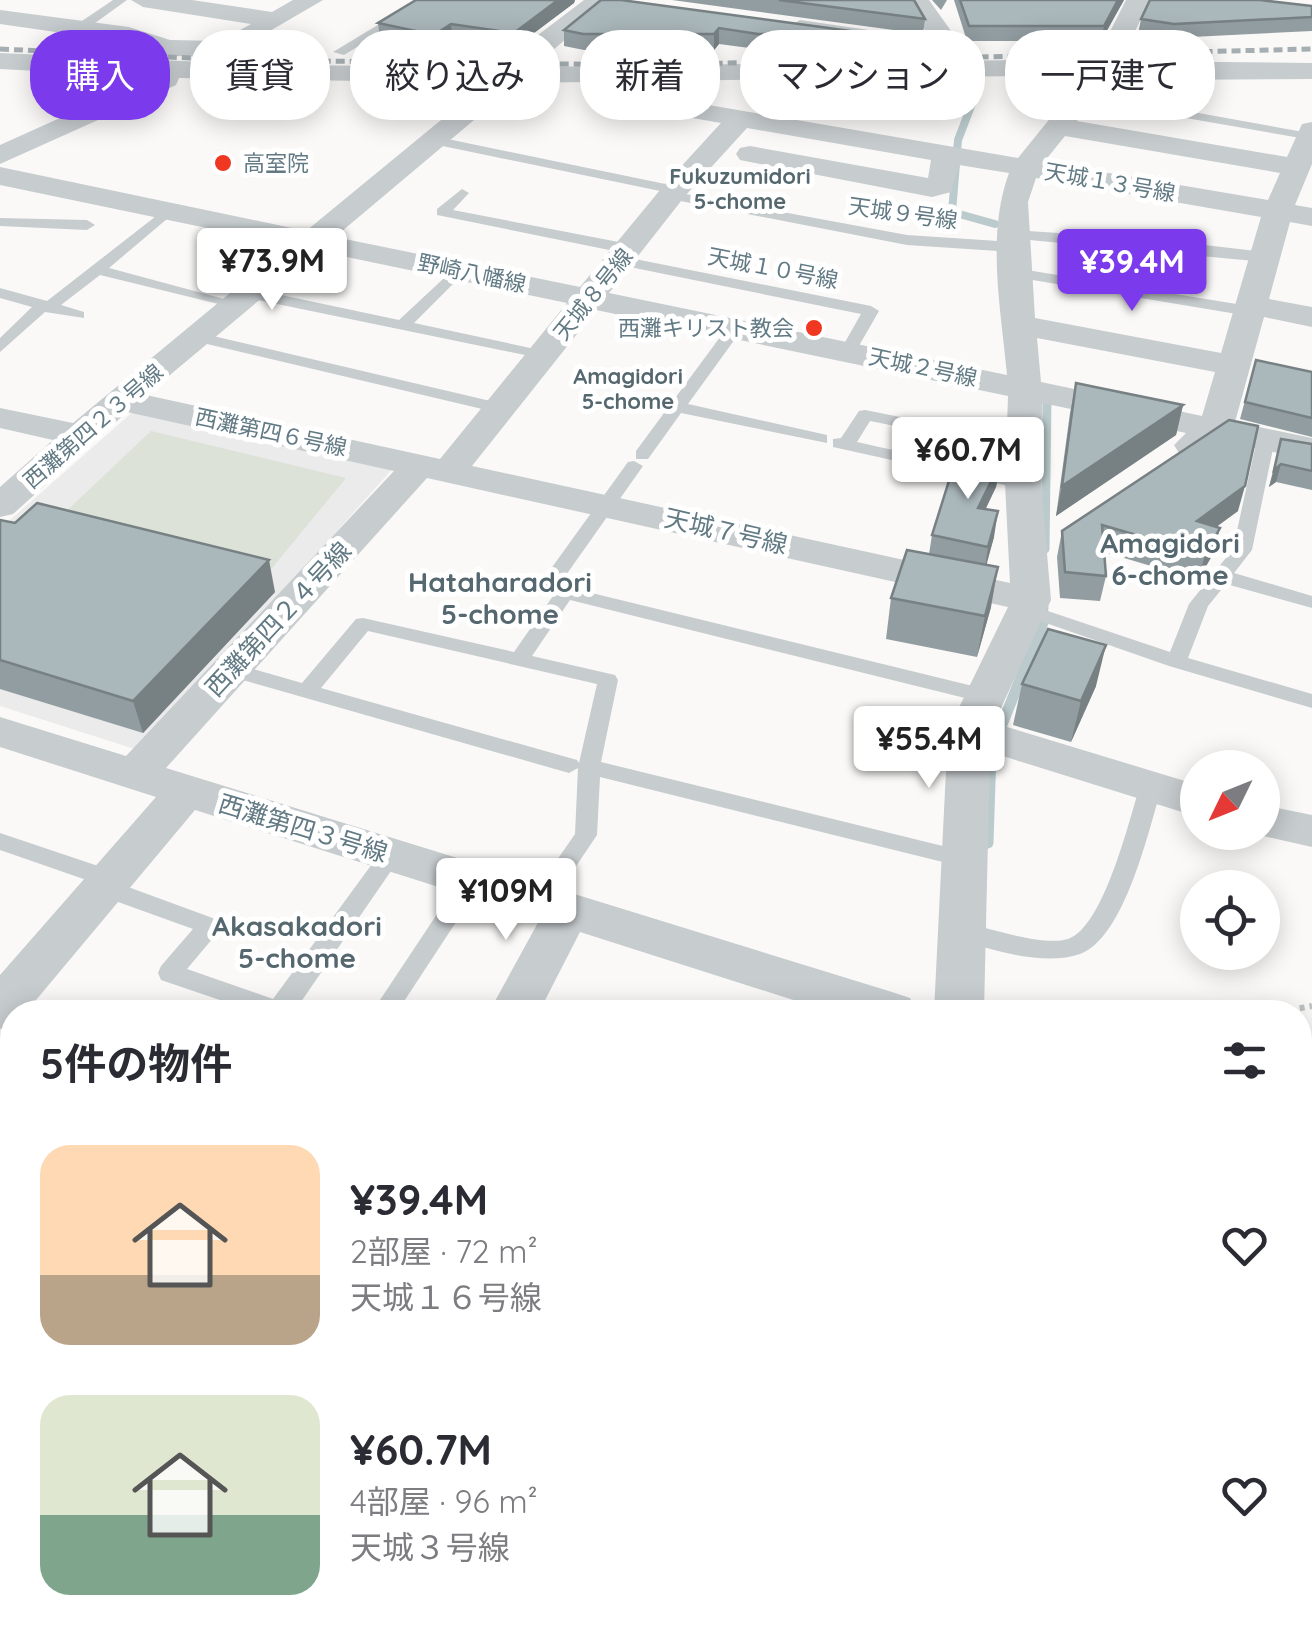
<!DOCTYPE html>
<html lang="ja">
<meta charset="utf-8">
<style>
:root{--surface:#fff;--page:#f2f2f3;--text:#2b2b33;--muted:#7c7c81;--accent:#7c3aed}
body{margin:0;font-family:Quicksand,"Noto Sans JP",sans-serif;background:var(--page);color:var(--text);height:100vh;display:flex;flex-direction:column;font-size:38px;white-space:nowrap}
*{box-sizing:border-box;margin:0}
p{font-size:32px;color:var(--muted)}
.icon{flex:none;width:55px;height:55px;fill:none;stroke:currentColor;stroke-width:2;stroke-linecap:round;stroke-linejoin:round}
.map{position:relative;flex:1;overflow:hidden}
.side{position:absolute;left:0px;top:1000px;width:1312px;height:640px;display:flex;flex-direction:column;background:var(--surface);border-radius:40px 40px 0 0;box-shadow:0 5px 25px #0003}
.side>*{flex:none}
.top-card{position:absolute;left:30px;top:30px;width:1252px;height:90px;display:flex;gap:20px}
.needle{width:65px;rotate:227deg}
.fabs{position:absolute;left:1180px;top:750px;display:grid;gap:20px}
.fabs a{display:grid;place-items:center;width:100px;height:100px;border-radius:50%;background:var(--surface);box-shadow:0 5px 25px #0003;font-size:50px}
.price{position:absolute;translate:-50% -85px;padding:0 22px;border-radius:10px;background:#fff;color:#222;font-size:32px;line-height:65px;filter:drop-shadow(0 2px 5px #0008)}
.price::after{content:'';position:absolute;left:50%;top:60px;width:30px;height:22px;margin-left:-15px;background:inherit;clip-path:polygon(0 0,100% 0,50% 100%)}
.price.current{background:var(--accent);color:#fff}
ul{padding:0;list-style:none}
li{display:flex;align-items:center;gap:30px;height:250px;padding:0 40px}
li span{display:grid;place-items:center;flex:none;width:280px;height:200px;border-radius:30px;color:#555}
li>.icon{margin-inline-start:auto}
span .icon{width:120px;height:120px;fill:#fffc;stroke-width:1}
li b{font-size:42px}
h2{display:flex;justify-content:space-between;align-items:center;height:120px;padding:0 40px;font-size:42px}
.tag{padding:0 35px;border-radius:40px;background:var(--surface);box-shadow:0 5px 25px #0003;font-size:35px;line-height:90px}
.tag.current{background:var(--accent);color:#fff}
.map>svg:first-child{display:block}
</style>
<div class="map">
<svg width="1312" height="1640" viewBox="0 0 1312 1640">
<rect width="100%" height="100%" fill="#faf9f7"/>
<!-- built -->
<polygon fill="#eaebea" points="135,410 395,466 141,751 0,706 0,529"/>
<!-- green -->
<polygon fill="#dce2d8" points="151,431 346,478 263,579 56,521"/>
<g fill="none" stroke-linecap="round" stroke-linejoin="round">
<!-- stream-far3 -->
<polyline stroke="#bbcbcd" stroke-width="8" points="950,35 965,54 973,101 958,140 952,212 995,224"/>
<!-- stream-far2 -->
<g stroke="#bbcbcd" stroke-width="9">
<polyline points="1045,549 1047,398"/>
<polyline points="1043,622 1044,607"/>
</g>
<!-- stream-far1 -->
<polyline stroke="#bbcbcd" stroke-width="11" points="988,843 991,752 1044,620"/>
<!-- stream -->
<polyline stroke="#bbcbcd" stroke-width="15" points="999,1628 1000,1640"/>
<!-- path -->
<polyline stroke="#bec2c4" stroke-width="6" stroke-dasharray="5 5" stroke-linecap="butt" points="1280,1012 1312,1006"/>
<!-- service -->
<g fill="#c7cccf" fill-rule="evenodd">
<polygon points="113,0 127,0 84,31 76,31 76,25"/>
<polygon points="401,11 411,14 344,55 333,52"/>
<polygon points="1082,92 1309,133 1312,140 1077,99 1077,93"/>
<polygon points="433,136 675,186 680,187 680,193 907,235 1013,242 1021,247 1013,252 907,245 670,199 665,198 665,192 428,143 428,137"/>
<polygon points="462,189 469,193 453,210 629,244 637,249 629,254 437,215 437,209"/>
<polygon points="169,206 176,210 174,213 109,268 239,303 239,309 100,275 61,305 84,312 84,318 45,312 0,352 0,338 32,307 0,298 0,288 47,301"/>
<polygon points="0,218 87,220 95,225 87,230 0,226"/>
<polygon points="1013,230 1152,239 1265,252 1273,257 1265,262 1008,238 1005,235"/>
<polygon points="620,256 871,306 879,311 856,351 848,356 840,351 861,314 615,264 612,261"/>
<polygon points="458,265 466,270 464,273 414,323 549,352 549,360 248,298 240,293 248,288 399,320"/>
<polygon points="1014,268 1249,306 1257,311 1249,316 1008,276 1008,270"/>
<polygon points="735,323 743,328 688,404 827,435 827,443 681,413 648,459 636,459 636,451 729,325"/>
<polygon points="196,332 499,403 508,408 499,413 190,340 188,337"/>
<polygon points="865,410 1016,440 1019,444 1010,449 870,421 857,442 1023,479 1032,484 1023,489 833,447 833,439 841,438 859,411"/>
<polygon points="1266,434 1275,439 1252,550 1234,573 1312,596 1312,608 1226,584 1208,606 1188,658 1312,694 1312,708 1169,666 1020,614 1017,610 1020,606 1027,604 1170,652 1189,604 1233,549 1257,439"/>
<path d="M634,461L643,466L559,585L985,689L995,696L985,703L570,600L532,656L615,675L618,680L601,762L963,851L971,853L974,859L971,865L963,867L600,777L597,835L548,908H532L528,902L575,834L578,768L569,773L225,675L222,670L232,663L302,683L356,619L363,618L514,652L553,596L537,588L628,462ZM368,631L597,684L579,763L577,760L321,688Z"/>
<path d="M1151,778L1162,786C1149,829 1125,938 1080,954C1043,967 987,949 952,937L948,931L952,925L960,922C987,927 1042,947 1068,939C1104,927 1129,820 1140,786Z"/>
<polygon points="0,833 119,873 123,879 120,884 218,920 222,926 218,932 187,969 273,999 383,849 399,849 402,855 294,1012 255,1012 161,980 158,973 161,966 193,929 96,894 92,888 95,883 0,850"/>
<polygon points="471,872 479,875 483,881 397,1012 372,1012 463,875"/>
<polygon points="12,1331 12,1368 2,1373 0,1338"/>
</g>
<!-- minor -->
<g fill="#c7cccf" fill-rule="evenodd">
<polygon points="131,0 192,0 272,12 293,0 323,0 225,57 168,56 125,42 0,24 0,10 129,27 170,40 220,41 251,24 143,7"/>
<path d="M584,0H612L533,67L1096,59L1126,0H1150L1121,61L1312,63V79L1154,80L1112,76L1077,121L1287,157L1302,124L1312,122V164L1295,205L1312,208V226L1290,222L1269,299L1312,307V327L1264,317L1235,422L1312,438V460L1221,441L1192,456L1179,453L1174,445L1186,433L1042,403L1041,484L1051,600L994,723L1198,785V817L990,752L984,1012H934L948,730L1008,607L427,478L166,768L892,992L910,998L917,1012H831L580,932L539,1012H489L540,919L195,810L26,1012H12V1025L0,1029V975L156,797L0,747V717L126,756L394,471L127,412L13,514L0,517V487L53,440L0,428V408L73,423L288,245L0,185V167L306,231L486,83L179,78L176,85L0,164V145L151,77L0,69V53L276,65L505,67L517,51ZM1085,75L1018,158L604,87L595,89L591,95L595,101L721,123L665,184L580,287L335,237L518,83ZM747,128L931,160L928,178L750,146L740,148L736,154L740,160L750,162L932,197L951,192L959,165L1009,173C986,235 1001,310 1007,375L609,293L685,196ZM1065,136L1280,173L1268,200L1044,162ZM1036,178L1261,217L1221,353L1035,318L1028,202ZM318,251L567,303L440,459L146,395ZM596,310L1008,396L1005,484L1010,583L472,466ZM1037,338L1215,372L1202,416L1041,382Z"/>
<polygon points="905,0 929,0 961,45 957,50 939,50 935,44 922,52 800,36 787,28 800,20 931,39"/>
<polygon points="1262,805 1312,815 1312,847 1246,832 1262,832"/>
<polygon points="0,1137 12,1141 12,1187 0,1183"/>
<polygon points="1300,1168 1312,1171 1312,1219 1300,1216"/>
<polygon points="114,1628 182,1628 177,1640 109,1640"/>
<polygon points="575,1628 641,1628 636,1640 570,1640"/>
<polygon points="918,1628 983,1628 985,1640 919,1640"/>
<polygon points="1154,1628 1246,1628 1251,1640 1159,1640"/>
</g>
<!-- primary -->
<g fill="#d6dcdf" fill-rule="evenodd">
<rect x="1300" y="1486" width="12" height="76"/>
<rect x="0" y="1531" width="12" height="78"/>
</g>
<!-- rail -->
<polyline stroke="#a5aeb2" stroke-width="5" stroke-dasharray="9 5" stroke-linecap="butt" points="0,49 232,60 647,65 1312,49"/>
</g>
<!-- wall -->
<g fill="#929da1">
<polygon points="416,0 575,0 574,3 514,48 452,39 435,50 380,38 378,23"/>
<polygon points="601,0 858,32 857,47 757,49 719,44 714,50 584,50 564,46 564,30"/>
<polygon points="672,0 914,0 925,19 923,34"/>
<polygon points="932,0 947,0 941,10"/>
<polygon points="954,0 1124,0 1101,41 967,41"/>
<polygon points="1312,6 1312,31 1171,38 1138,34 1141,19"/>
<polygon points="1256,360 1312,372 1312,437 1240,419"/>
<polygon points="1076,383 1183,405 1176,435 1056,516 1070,413"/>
<polygon points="1229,420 1238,511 1216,527 1213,554 1198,580 1104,552 1106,576 1100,601 1060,598 1057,557 1062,531"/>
<polygon points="1281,439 1312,444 1312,490 1276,482 1269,487"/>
<polygon points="1001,461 996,487 985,509 994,537 986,564 991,607 977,657 886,639 891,598 929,554 932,535"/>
<polygon points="0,520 275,592 143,733 0,689"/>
<polygon points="1022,684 1096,686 1071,742 1013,725"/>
</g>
<!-- shaded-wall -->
<g fill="#778083">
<polygon points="558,0 575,0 574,3 514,48 514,33"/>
<polygon points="1118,0 1124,0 1101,41 1104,26"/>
<polygon points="451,24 452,39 435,50 434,35"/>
<polygon points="719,28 719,44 714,50 714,34"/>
<polygon points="1183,405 1176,435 1056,516 1062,486"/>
<polygon points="1001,461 996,487 974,534 978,508"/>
<polygon points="1281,464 1276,482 1269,487 1274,470"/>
<polygon points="1245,486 1238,511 1190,546 1197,521"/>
<polygon points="998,511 994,537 984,574 988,547"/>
<polygon points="1220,528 1213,554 1198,580 1205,555"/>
<polygon points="269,560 275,592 143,733 133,701"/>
<polygon points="998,567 991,607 977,657 985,616"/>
<polygon points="1106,645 1096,686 1071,742 1081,701"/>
</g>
<!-- building -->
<g fill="#aab7bb" stroke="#778083" stroke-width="2.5">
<polygon points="416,0 558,0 514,33 451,24 434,35 378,23"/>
<polygon points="601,0 621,0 858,32 758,34 719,28 714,34 583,34 564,30"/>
<polygon points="779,0 914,0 925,19"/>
<polygon points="960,0 1118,0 1104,26 969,26"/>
<polygon points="1150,0 1260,0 1312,6 1312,17 1174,24 1141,19"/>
<polygon points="1256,360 1312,372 1312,418 1245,402"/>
<polygon points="1076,383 1095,387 1183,405 1062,486"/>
<polygon points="1229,420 1258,426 1245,486 1197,521 1220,528 1205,555 1102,525 1106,576 1065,572 1062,531"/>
<polygon points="1281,439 1312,444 1312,471 1281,464 1274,470"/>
<polygon points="958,452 1001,461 978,508 998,511 988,547 932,535"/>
<polygon points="37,503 269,560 133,701 0,660 0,520 15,523"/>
<polygon points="907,550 998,567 985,616 891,598"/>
<polygon points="1048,629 1106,645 1081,701 1022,684"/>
</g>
<!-- markers -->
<g fill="#ef3722" stroke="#fff" stroke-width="4">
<circle cx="223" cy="163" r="10"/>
<circle cx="814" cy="328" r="10"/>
</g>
<g text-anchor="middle" stroke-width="10" stroke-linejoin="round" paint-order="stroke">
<!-- far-poi labels -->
<g font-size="22" fill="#627a84" stroke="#fff" text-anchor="start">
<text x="243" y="171">高室院</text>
<text x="794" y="336" text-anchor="end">西灘キリスト教会</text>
</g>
<!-- far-neighbourhood labels -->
<g font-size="22" font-weight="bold" fill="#55676f" stroke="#fff">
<text x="740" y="184">Fukuzumidori<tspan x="740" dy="25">5-chome</tspan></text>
<text x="628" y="384">Amagidori<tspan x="628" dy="25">5-chome</tspan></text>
</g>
<!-- far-street labels -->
<g font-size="22" fill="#627a84" stroke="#fff">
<text transform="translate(1110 182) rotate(10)" y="8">天城１３号線</text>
<text transform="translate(903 213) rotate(8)" y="8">天城９号線</text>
<text transform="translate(773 268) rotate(11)" y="8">天城１０号線</text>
<text transform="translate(472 273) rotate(12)" y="8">野崎八幡線</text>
<text transform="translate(593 294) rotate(-51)" y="8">天城８号線</text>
<text transform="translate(923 367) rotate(12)" y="8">天城２号線</text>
<text transform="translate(93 426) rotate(-41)" y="8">西灘第四２３号線</text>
<text transform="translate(271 432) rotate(12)" y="8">西灘第四６号線</text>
</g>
<!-- street labels -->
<g font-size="25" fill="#627a84" stroke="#fff">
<text transform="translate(726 531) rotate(13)" y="9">天城７号線</text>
<text transform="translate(278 619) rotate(-47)" y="9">西灘第四２４号線</text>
<text transform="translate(303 828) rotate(17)" y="9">西灘第四３号線</text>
</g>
<!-- neighbourhood labels -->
<g font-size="28" font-weight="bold" fill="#55676f" stroke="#fff">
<text x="1170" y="553">Amagidori<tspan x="1170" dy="32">6-chome</tspan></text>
<text x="500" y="592">Hataharadori<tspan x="500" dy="32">5-chome</tspan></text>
<text x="297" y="936">Akasakadori<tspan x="297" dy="32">5-chome</tspan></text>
</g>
</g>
</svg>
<div class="fabs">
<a><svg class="needle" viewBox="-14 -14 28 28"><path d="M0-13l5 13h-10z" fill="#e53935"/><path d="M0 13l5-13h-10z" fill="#7c7c81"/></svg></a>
<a><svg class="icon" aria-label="locate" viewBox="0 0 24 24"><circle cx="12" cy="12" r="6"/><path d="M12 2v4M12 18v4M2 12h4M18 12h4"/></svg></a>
</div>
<b class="price" style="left:272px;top:313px">¥73.9M</b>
<b class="price current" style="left:1132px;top:314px">¥39.4M</b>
<b class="price" style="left:968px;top:502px">¥60.7M</b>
<b class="price" style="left:929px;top:791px">¥55.4M</b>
<b class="price" style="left:506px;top:943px">¥109M</b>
<div class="top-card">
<a class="tag current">購入</a>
<a class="tag">賃貸</a>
<a class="tag">絞り込み</a>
<a class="tag">新着</a>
<a class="tag">マンション</a>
<a class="tag">一戸建て</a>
</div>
<section class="side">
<h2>5件の物件<svg class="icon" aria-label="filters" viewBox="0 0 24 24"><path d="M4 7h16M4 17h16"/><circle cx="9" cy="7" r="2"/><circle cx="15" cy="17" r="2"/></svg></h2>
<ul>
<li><span style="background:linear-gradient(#ffd9b3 65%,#b9a48a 0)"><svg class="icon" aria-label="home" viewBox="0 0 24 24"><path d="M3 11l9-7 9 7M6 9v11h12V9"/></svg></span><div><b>¥39.4M</b><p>2部屋 · 72 m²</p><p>天城１６号線</p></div><svg class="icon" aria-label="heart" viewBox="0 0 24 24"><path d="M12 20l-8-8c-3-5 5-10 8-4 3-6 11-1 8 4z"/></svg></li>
<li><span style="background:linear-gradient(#dfe7d0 60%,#7fa58c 0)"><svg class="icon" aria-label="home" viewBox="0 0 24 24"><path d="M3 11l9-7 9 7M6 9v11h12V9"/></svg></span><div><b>¥60.7M</b><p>4部屋 · 96 m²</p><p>天城３号線</p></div><svg class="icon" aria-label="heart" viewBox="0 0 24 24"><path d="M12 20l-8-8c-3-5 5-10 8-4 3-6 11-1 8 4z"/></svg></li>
</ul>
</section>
</div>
